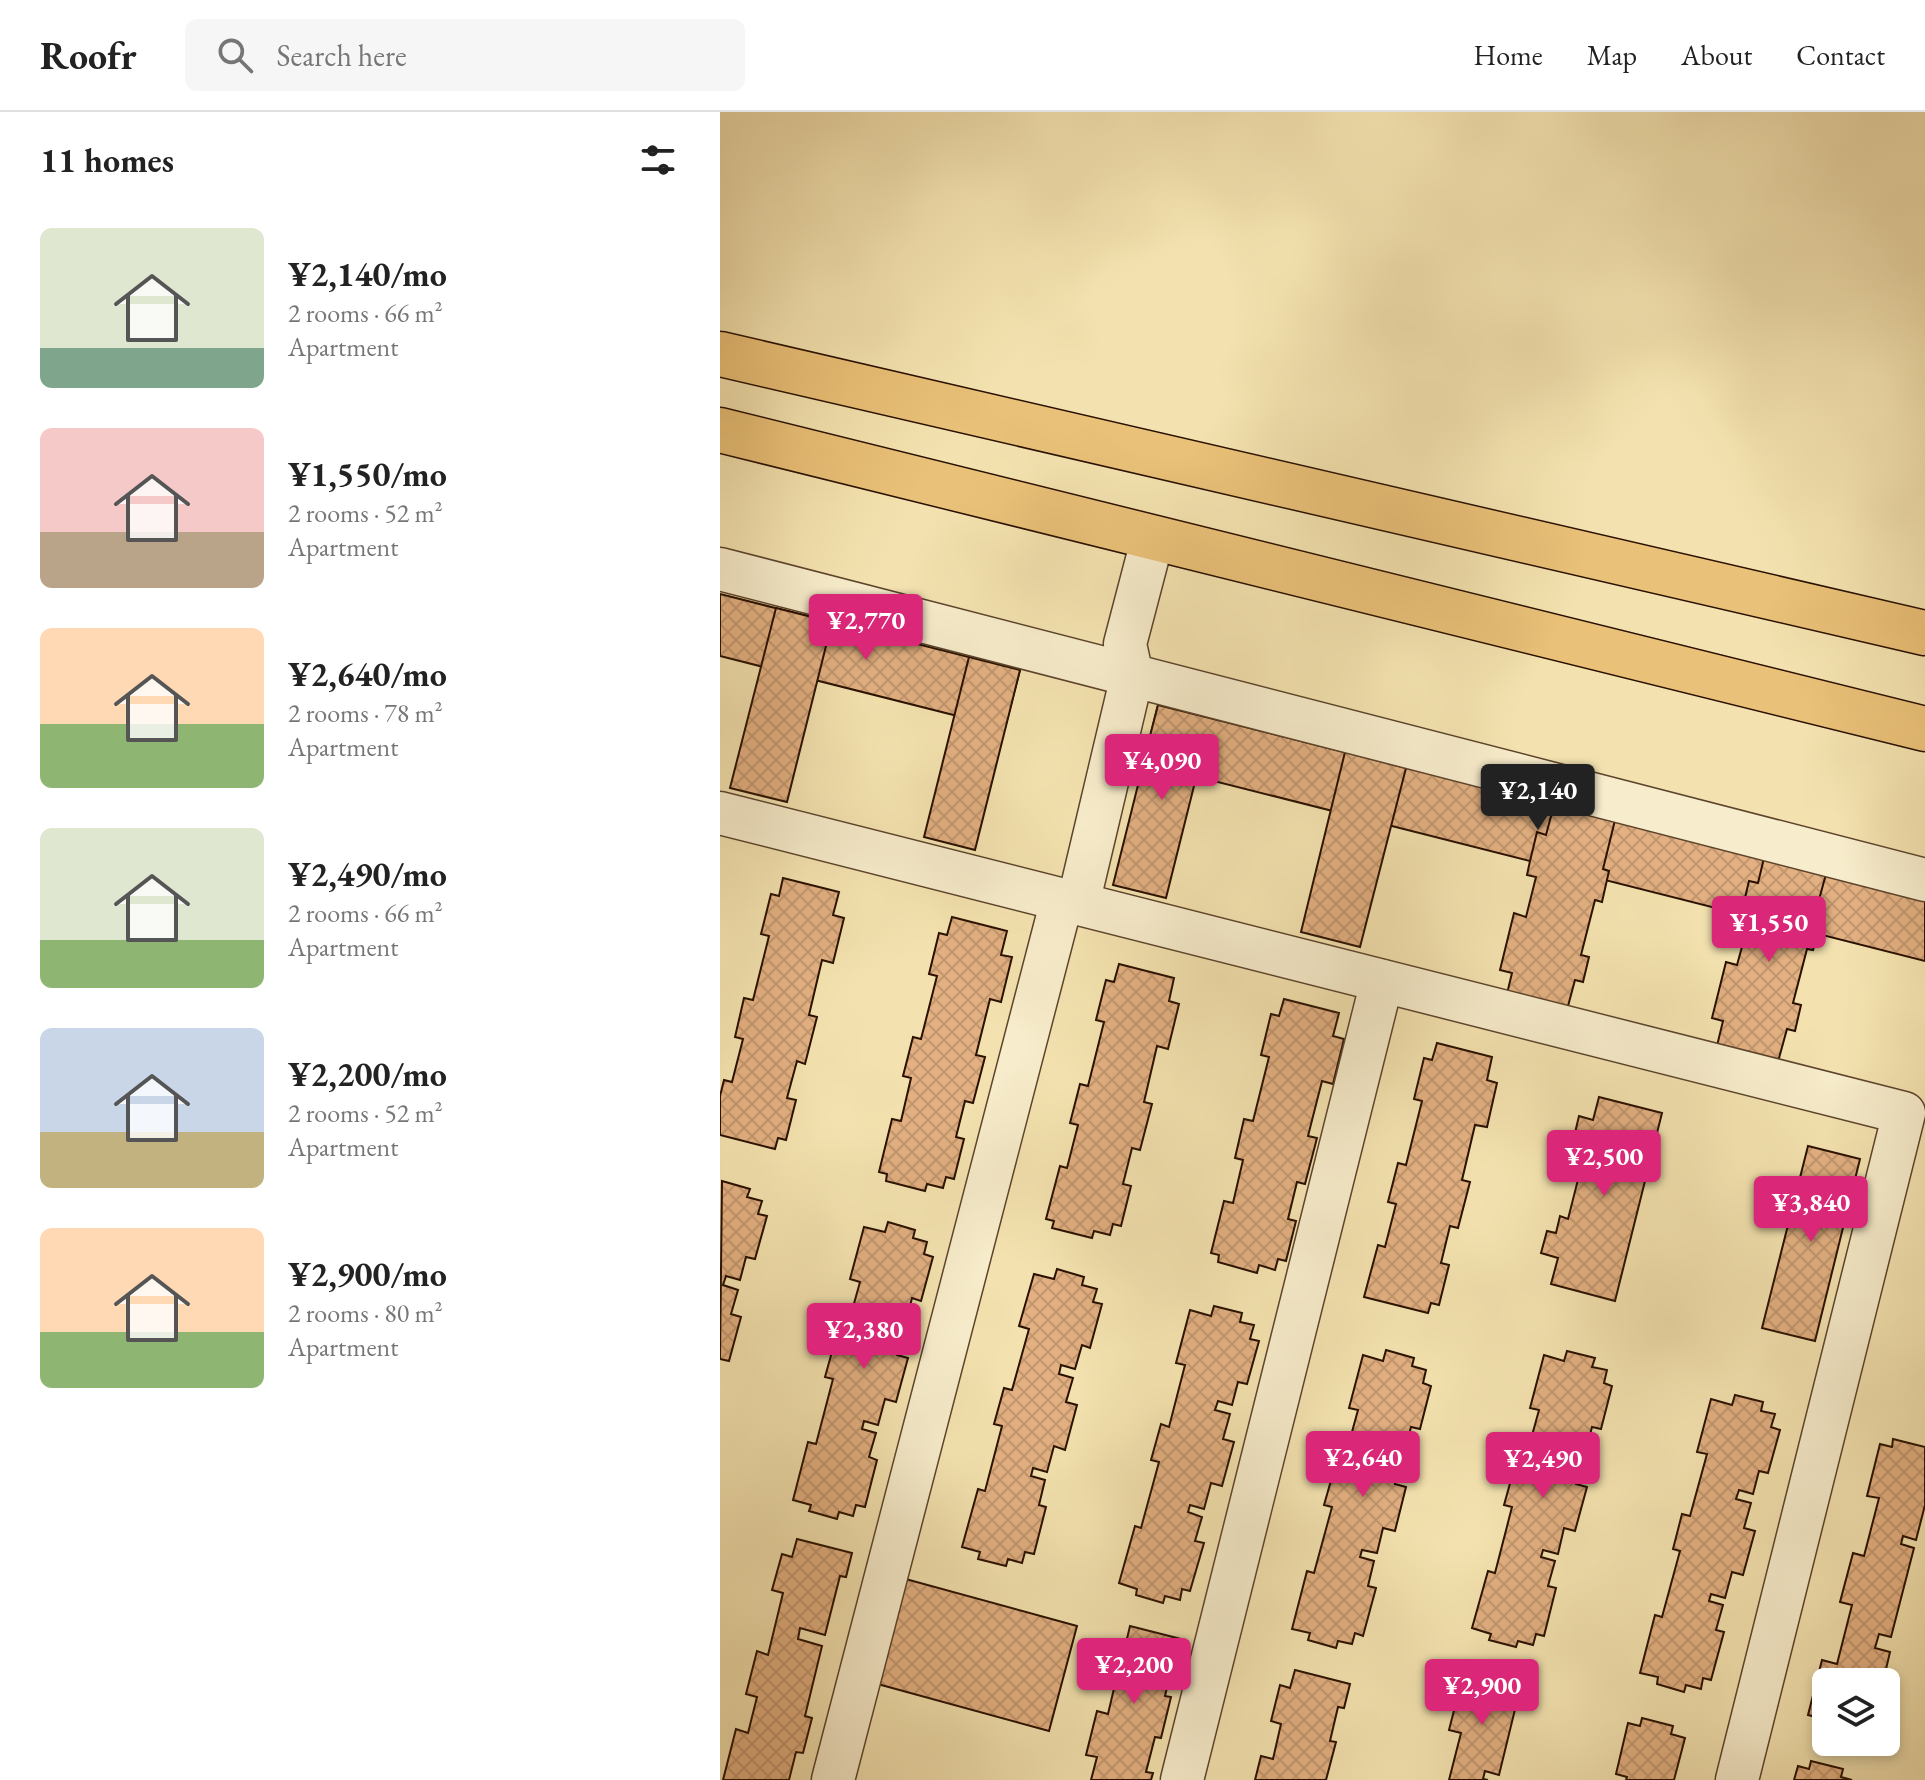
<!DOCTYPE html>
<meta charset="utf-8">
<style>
:root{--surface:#fff;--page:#f6f6f6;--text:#222;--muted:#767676;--line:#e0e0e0;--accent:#db2777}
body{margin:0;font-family:"EB Garamond",serif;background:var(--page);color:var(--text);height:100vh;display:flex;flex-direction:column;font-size:30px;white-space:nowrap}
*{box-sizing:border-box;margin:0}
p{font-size:26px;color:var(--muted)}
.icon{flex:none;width:44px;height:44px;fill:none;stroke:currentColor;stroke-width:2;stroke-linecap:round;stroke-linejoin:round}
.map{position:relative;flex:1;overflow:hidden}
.side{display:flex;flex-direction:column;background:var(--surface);width:720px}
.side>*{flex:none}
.tools{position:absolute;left:1092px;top:1556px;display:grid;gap:16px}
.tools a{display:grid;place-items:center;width:88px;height:88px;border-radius:12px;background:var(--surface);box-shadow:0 4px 12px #0003;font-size:40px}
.price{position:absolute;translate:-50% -68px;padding:0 18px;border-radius:8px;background:var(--accent);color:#fff;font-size:26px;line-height:52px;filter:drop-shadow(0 2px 4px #0008)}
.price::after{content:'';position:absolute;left:50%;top:48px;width:24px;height:18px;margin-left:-12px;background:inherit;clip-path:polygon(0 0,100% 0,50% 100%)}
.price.on{background:#222;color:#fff}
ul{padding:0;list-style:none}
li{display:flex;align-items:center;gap:24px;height:200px;padding:0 40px}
li span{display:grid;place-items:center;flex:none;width:224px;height:160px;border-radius:12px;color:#555}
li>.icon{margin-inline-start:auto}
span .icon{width:96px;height:96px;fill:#fffc;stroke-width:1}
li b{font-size:34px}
h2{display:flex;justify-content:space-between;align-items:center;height:96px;padding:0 40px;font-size:34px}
header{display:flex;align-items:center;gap:48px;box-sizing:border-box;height:112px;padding:0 40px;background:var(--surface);border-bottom:2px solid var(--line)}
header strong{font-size:38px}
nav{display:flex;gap:44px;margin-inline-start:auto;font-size:28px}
.search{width:560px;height:72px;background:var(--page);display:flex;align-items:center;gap:20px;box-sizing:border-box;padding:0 28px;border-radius:12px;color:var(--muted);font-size:30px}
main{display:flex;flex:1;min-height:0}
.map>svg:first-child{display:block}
</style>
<header>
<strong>Roofr</strong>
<div class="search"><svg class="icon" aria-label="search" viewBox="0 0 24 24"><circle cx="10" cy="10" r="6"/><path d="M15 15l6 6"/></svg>Search here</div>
<nav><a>Home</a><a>Map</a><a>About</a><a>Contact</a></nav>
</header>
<main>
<section class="side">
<h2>11 homes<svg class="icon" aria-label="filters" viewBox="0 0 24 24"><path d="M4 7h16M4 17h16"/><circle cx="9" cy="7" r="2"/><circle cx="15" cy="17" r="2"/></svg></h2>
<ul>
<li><span style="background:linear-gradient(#dfe7d0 75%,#7fa58c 0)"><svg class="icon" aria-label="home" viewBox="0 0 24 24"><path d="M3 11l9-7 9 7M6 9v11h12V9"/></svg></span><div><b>¥2,140/mo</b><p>2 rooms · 66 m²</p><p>Apartment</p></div></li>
<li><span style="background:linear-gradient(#f6c9c9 65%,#b9a48a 0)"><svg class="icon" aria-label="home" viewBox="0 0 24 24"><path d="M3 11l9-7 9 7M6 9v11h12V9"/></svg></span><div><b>¥1,550/mo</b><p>2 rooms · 52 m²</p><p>Apartment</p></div></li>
<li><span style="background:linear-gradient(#ffd9b3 60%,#8fb573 0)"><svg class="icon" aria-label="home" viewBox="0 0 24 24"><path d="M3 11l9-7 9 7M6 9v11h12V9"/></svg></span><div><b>¥2,640/mo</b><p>2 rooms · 78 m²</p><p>Apartment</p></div></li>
<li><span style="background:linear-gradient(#dfe7d0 70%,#8fb573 0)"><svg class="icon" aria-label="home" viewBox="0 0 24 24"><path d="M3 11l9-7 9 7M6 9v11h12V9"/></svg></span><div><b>¥2,490/mo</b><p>2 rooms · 66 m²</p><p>Apartment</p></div></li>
<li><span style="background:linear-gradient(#c9d6e8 65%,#c2b280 0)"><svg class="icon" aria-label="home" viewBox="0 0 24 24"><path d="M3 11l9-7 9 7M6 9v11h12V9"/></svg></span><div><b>¥2,200/mo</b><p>2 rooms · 52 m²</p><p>Apartment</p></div></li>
<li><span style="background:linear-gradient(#ffd9b3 65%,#8fb573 0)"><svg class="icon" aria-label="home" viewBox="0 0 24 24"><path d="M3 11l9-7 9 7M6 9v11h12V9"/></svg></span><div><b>¥2,900/mo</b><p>2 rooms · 80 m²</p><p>Apartment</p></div></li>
</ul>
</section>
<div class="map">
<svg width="1205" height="1668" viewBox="0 0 1205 1668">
<defs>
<pattern id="building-cross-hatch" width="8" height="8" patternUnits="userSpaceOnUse" patternTransform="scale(2)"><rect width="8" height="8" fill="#e2b081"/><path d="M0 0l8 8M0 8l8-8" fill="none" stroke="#c2966e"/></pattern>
</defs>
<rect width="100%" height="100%" fill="#f3e2af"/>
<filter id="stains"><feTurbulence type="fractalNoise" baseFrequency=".0025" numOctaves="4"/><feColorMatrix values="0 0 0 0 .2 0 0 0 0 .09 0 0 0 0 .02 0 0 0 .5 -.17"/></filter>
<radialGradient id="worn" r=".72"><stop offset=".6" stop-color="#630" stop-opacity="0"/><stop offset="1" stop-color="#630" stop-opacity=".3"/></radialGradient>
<!-- building -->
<g fill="url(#building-cross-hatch)" stroke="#291000" stroke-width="2">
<polygon points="0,482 300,558 285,616 0,544"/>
<polygon points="56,496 112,510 67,690 10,676"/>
<polygon points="249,545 300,558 255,738 204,725"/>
<polygon points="438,593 491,606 446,786 393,773"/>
<polygon points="438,593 1205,787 1205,849 423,651"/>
<polygon points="625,640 686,656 640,835 581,820"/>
<polygon points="834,693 895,708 883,757 889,759 882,790 875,788 861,843 869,845 863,870 855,868 844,909 784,894 792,861 780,858 794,801 806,805 816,765 807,763 810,749 817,720 826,723"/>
<polygon points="1044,746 1106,762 1094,806 1102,808 1093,838 1087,837 1073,891 1081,893 1075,919 1067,917 1056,957 995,942 1003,909 992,906 1006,850 1017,853 1028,813 1019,811 1029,769 1038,771"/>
<polygon points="63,766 119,780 113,803 124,806 113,851 102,848 89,903 97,905 85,952 77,949 67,986 76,988 66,1028 58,1026 55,1037 0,1023 0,984 4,968 12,970 23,927 15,925 24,886 33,888 49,824 41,822 51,782 59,784"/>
<polygon points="232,805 287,819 281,843 292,845 281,890 270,887 256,943 265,945 253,991 245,989 236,1025 244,1027 234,1067 226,1065 223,1076 207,1072 205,1079 166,1069 167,1062 159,1060 172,1007 181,1009 191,966 183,964 193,925 201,927 217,864 209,862 219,821 227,823"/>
<polygon points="399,852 454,866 449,889 459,892 448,937 437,934 424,990 432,992 420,1038 412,1036 403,1072 411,1074 401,1114 393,1112 390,1123 374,1119 372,1126 332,1116 334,1109 326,1107 340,1054 347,1056 358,1013 350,1011 360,972 368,974 384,910 376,908 386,868 394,870"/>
<polygon points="564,887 619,901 613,924 624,927 613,972 602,969 588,1024 597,1026 585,1072 577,1070 568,1107 576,1109 566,1149 558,1147 555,1158 539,1153 537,1161 498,1150 499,1143 491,1141 504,1089 513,1091 523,1048 515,1046 524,1007 533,1009 549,945 541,943 551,902 559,904"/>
<polygon points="717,931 772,945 767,968 777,971 767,1015 755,1013 742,1068 750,1070 738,1116 730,1114 721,1151 729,1153 719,1193 711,1191 708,1201 644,1185 658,1133 665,1135 676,1092 668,1090 678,1051 686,1053 702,989 694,987 704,946 712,948"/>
<polygon points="879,985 942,1001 895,1189 831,1172 838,1146 821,1141 827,1119 836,1121 840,1104 848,1107 862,1052 853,1049 858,1030 853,1029 859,1004 873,1008"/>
<polygon points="1088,1034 1140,1047 1095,1229 1042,1216"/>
<polygon points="2,1069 30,1077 27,1085 42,1089 38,1102 47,1104 35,1147 26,1145 20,1168 6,1164 3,1173 18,1178 11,1202 21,1205 9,1249 0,1247"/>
<polygon points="168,1110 195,1118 193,1126 207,1130 204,1142 213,1145 201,1189 192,1186 186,1209 172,1205 169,1215 184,1219 177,1243 188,1246 176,1290 165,1287 158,1313 144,1309 142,1317 156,1321 149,1345 157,1348 145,1395 136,1393 133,1404 119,1400 117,1407 89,1399 91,1393 73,1388 88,1330 96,1332 113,1267 105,1265 115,1229 123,1231 140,1170 130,1167 144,1115 165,1120"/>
<polygon points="337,1157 364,1165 362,1173 377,1177 373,1190 382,1192 370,1236 362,1233 355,1257 341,1253 339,1262 353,1266 346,1290 357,1293 345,1338 334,1334 327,1360 313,1356 311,1364 325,1368 319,1393 326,1395 314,1442 305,1440 302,1451 288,1447 286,1454 258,1447 260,1440 242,1435 258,1377 265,1379 282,1314 274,1312 284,1276 292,1278 309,1217 299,1214 314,1162 334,1167"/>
<polygon points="494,1194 522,1201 520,1210 534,1213 530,1227 539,1229 527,1272 518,1270 512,1293 498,1289 495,1298 510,1302 503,1327 514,1330 502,1374 491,1371 484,1397 470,1393 468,1400 482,1405 475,1429 484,1431 470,1479 462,1477 460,1488 445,1484 443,1491 416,1483 417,1477 399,1471 415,1414 421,1416 439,1350 431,1348 441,1312 449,1315 465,1253 456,1251 470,1198 491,1204"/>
<polygon points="666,1238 694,1246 692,1254 706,1258 703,1271 711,1274 700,1317 691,1315 685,1338 670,1334 668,1343 682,1347 675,1372 686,1375 675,1419 663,1416 657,1441 642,1438 640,1445 654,1449 648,1474 656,1476 643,1524 635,1521 632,1532 618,1529 616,1536 588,1528 590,1521 572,1517 587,1459 594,1461 612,1395 604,1393 614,1358 621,1360 638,1298 629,1296 643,1243 663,1249"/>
<polygon points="847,1239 875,1246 872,1255 887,1258 884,1271 892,1274 881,1317 872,1315 866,1338 851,1334 849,1343 863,1347 856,1372 867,1375 855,1419 844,1416 838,1442 823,1438 821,1445 835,1449 828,1474 836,1476 824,1524 816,1522 813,1533 798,1529 796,1535 769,1528 771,1522 752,1516 768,1459 775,1461 792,1395 784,1393 794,1357 802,1360 819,1298 810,1296 824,1243 844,1249"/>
<polygon points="1015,1283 1043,1290 1041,1299 1055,1302 1051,1315 1060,1318 1048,1361 1039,1359 1033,1382 1019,1378 1016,1387 1031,1391 1024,1416 1035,1419 1023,1463 1012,1460 1005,1486 991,1482 989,1489 1003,1493 996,1518 1004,1520 991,1568 983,1566 981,1577 966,1573 964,1580 937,1572 938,1565 920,1561 935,1503 942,1505 960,1439 953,1437 962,1402 970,1404 987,1342 977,1340 991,1287 1012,1293"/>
<polygon points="1173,1327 1205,1335 1205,1393 1196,1428 1183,1424 1181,1432 1194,1436 1171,1525 1159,1522 1155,1536 1170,1540 1163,1570 1106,1570 1106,1621 1100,1620 1103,1607 1088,1603 1102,1548 1117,1552 1132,1493 1120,1490 1133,1441 1144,1444 1159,1386 1147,1384 1160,1332 1172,1335"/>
<polygon points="77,1427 132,1441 126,1465 120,1464 105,1523 80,1516 78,1527 102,1534 85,1604 92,1606 83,1641 76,1640 69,1668 3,1668 16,1617 28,1621 37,1585 26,1582 37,1539 48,1543 63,1481 52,1478 62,1442 72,1445"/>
<polygon points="182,1466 357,1514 329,1619 154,1571"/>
<polygon points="410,1514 465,1528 459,1552 453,1550 445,1584 451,1585 441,1626 435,1625 426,1660 433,1661 431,1668 371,1668 377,1645 366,1643 377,1599 388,1602 396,1568 386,1565 395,1528 406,1531"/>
<polygon points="575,1558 630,1572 624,1596 618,1595 610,1629 616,1630 606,1668 535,1668 541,1644 553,1647 561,1612 551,1609 560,1573 570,1576"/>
<polygon points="756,1561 787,1570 785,1578 799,1581 779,1663 765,1659 763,1667 768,1668 729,1668 741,1621 729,1618 742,1567 754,1569"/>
<polygon points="922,1606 953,1614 951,1622 965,1626 954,1668 906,1668 907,1665 896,1662 908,1611 920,1614"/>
<polygon points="1091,1649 1123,1657 1121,1665 1132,1668 1074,1668 1078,1654 1089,1657"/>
</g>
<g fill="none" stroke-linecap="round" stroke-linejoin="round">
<defs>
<g id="minor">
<polyline points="0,457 1205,768"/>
<polyline points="0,701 1184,1001 1017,1668"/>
<polyline points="358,792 412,564 405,532 433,425"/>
<polyline points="113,1668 342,788"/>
<polyline points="462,1668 662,869"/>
</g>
<g id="major">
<polyline points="0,242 1205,521"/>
<polyline points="0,318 1205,617"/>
</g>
</defs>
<!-- minor casing -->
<use href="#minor" stroke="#5c442c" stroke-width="45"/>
<!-- major casing -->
<use href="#major" stroke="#291000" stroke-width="47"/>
<!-- minor -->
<use href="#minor" stroke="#f7eccb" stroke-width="42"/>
<!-- major -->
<use href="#major" stroke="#eac178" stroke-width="44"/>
</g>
<rect width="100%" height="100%" filter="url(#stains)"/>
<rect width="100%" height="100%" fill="url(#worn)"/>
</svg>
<div class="tools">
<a><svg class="icon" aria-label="layers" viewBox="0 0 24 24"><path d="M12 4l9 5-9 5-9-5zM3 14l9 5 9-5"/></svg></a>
</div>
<b class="price" style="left:146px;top:550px">¥2,770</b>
<b class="price" style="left:442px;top:690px">¥4,090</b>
<b class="price on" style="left:818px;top:720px">¥2,140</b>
<b class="price" style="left:1049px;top:852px">¥1,550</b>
<b class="price" style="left:884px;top:1086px">¥2,500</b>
<b class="price" style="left:1091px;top:1132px">¥3,840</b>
<b class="price" style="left:144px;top:1259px">¥2,380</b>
<b class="price" style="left:643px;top:1387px">¥2,640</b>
<b class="price" style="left:823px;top:1388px">¥2,490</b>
<b class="price" style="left:414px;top:1594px">¥2,200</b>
<b class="price" style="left:762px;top:1615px">¥2,900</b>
</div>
</main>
